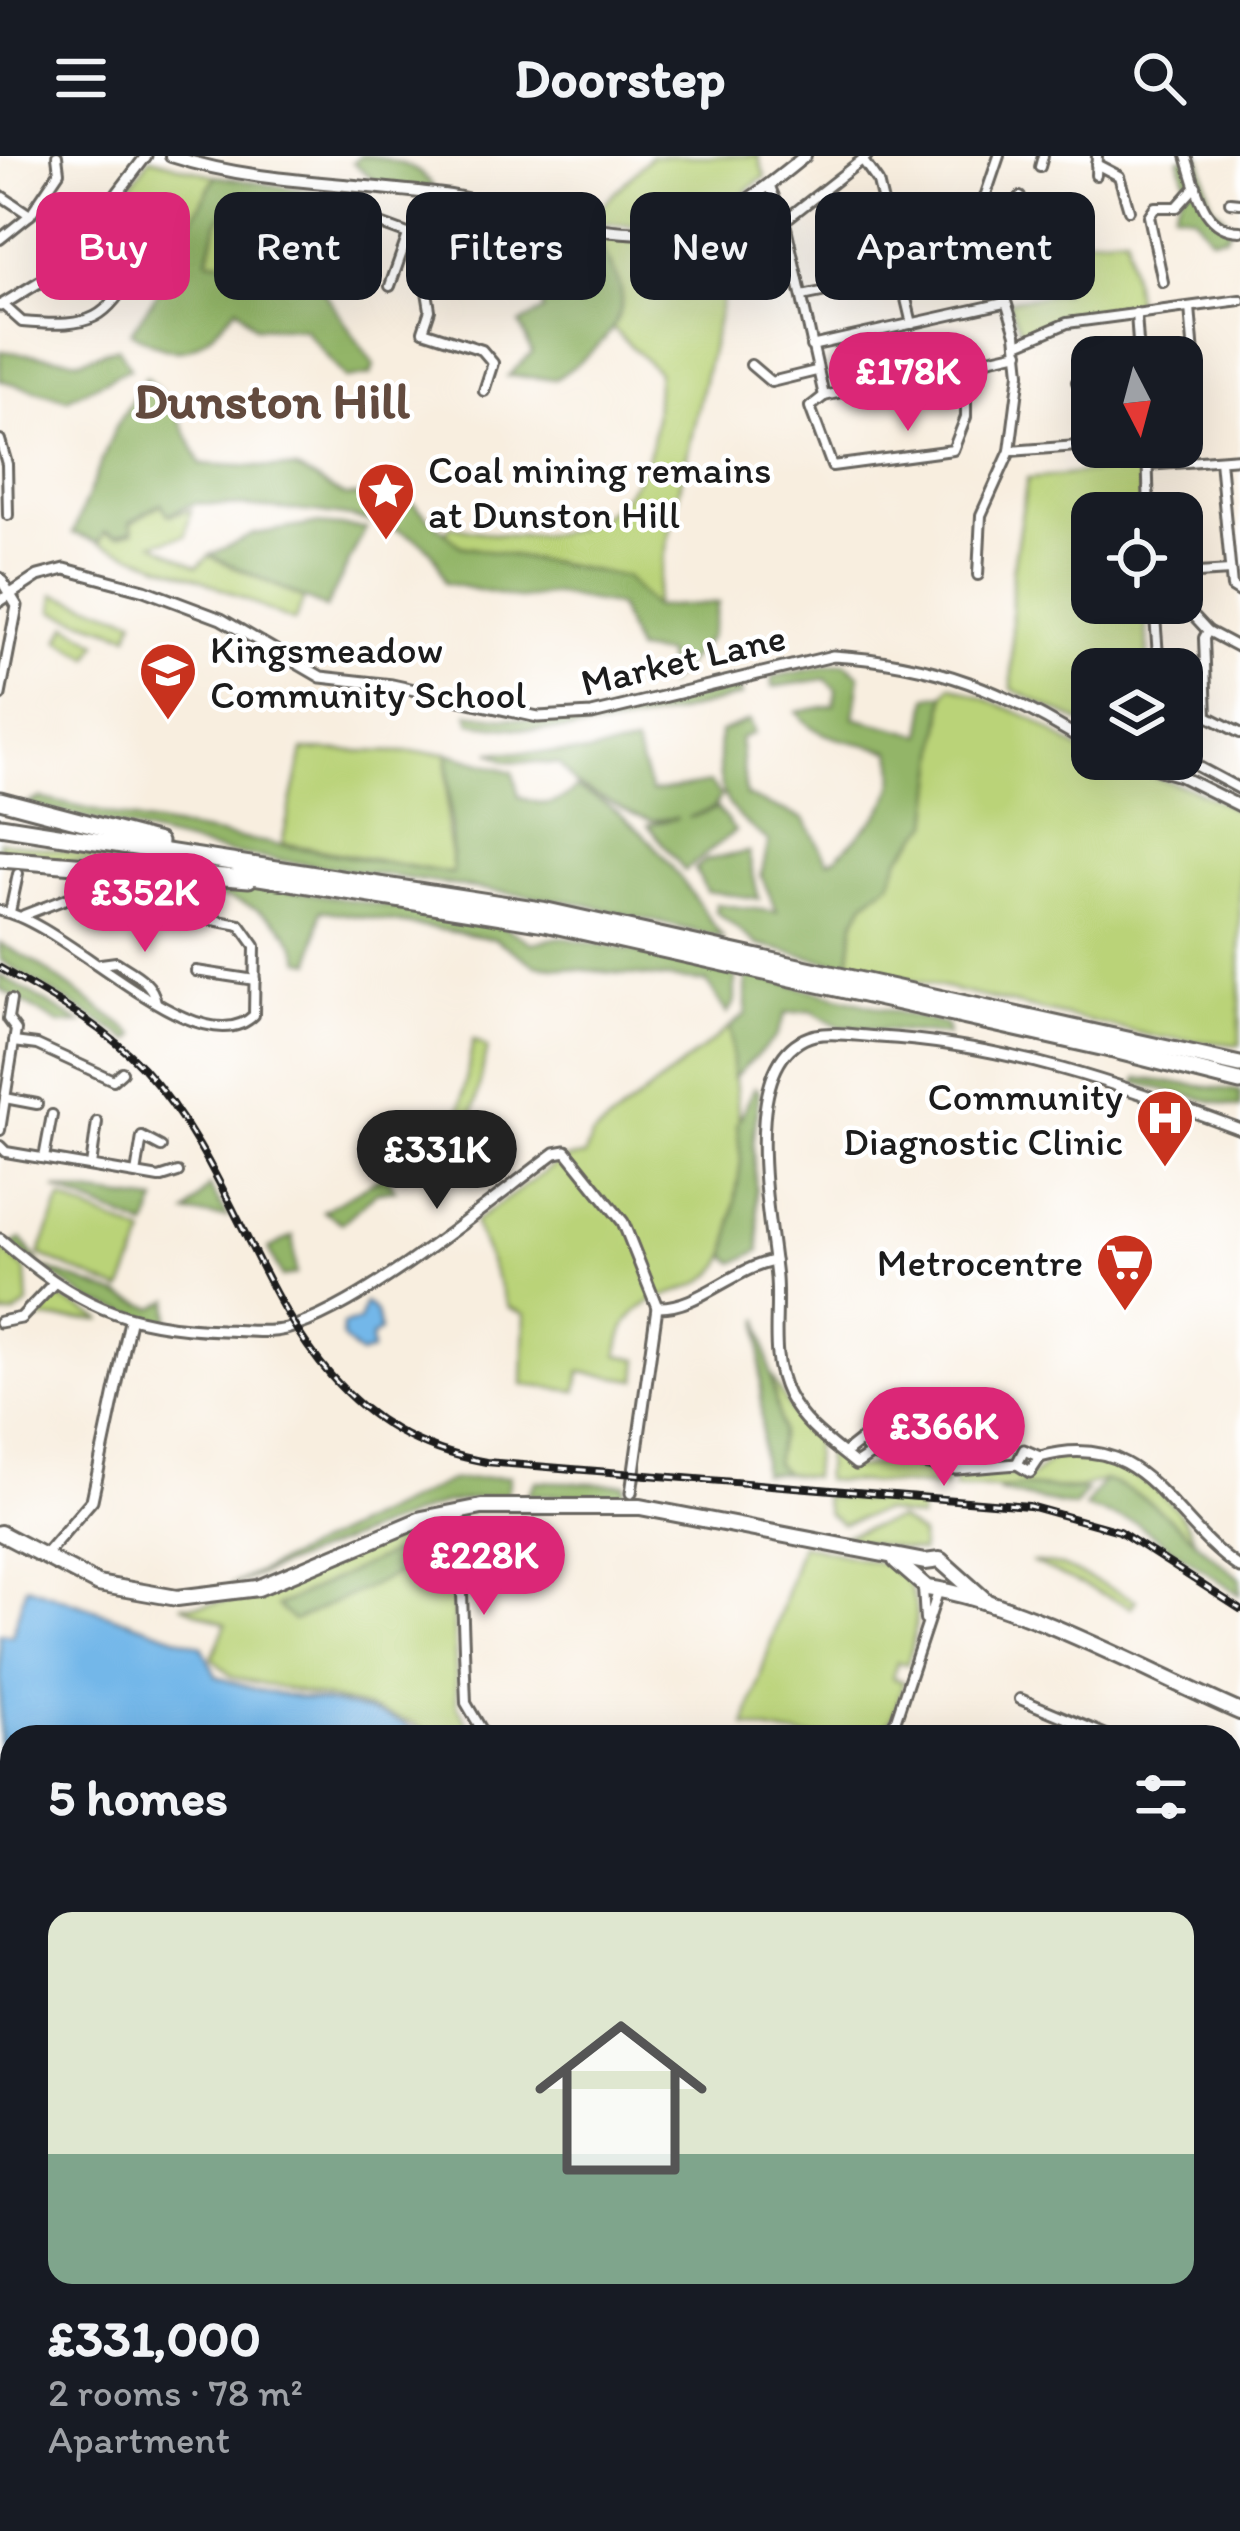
<!DOCTYPE html>
<meta charset="utf-8">
<style>
:root{--surface:#171b24;--page:#242831;--text:#f1f3f6;--muted:#9ea1a6;--line:#363941;--accent:#db2777}
body{margin:0;font-family:Itim,sans-serif;background:var(--page);color:var(--text);height:100vh;display:flex;flex-direction:column;font-size:45px;white-space:nowrap}
*{box-sizing:border-box;margin:0}
p{font-size:39px;color:var(--muted)}
.icon{flex:none;width:66px;height:66px;fill:none;stroke:currentColor;stroke-width:2;stroke-linecap:round;stroke-linejoin:round}
.map{position:relative;flex:1;overflow:hidden}
.side{position:absolute;left:0px;top:1569px;width:1242px;height:807px;display:flex;flex-direction:column;background:var(--surface);border-radius:36px 36px 0 0;box-shadow:0 12px 48px #0002}
.side>*{flex:none}
.banner{position:absolute;left:36px;top:36px;width:1170px;height:108px;display:flex;gap:24px}
.needle{width:78px;rotate:174deg}
.buttons{position:absolute;left:1071px;top:180px;display:grid;gap:24px}
.buttons a{display:grid;place-items:center;width:132px;height:132px;border-radius:24px;background:var(--surface);box-shadow:0 12px 48px #0002;font-size:60px}
.price{position:absolute;translate:-50% -102px;padding:0 27px;border-radius:42px;background:var(--accent);color:#fff;font-size:39px;line-height:78px;filter:drop-shadow(0 3px 6px #0008)}
.price::after{content:'';position:absolute;left:50%;top:72px;width:36px;height:27px;margin-left:-18px;background:inherit;clip-path:polygon(0 0,100% 0,50% 100%)}
.price.current{background:#222;color:#fff}
ul{padding:0;list-style:none}
li{display:grid;align-content:center;gap:24px;height:636px;padding:0 48px}
li+li{border-top:3px solid var(--line)}
li span{display:grid;place-items:center;height:372px;border-radius:24px;color:#555}
li>.icon{margin-inline-start:auto}
span .icon{width:216px;height:216px;fill:#fffc;stroke-width:1}
li b{font-size:51px}
h2{display:flex;justify-content:space-between;align-items:center;height:144px;padding:0 48px;font-size:51px}
.pill{padding:0 42px;border-radius:24px;background:var(--surface);box-shadow:0 12px 48px #0002;font-size:42px;line-height:108px}
.pill.current{background:var(--accent);color:#fff}
header{display:flex;justify-content:space-between;align-items:center;height:156px;padding:0 48px;background:var(--surface);font-size:54px;font-weight:700}
.map>svg:first-child{display:block}
</style>
<header><svg class="icon" aria-label="menu" viewBox="0 0 24 24"><path d="M4 6h16M4 12h16M4 18h16"/></svg>Doorstep<svg class="icon" aria-label="search" viewBox="0 0 24 24"><circle cx="10" cy="10" r="6"/><path d="M15 15l6 6"/></svg></header>
<div class="map">
<svg width="1240" height="2375" viewBox="0 0 1240 2375">
<rect width="100%" height="100%" fill="#fff"/>
<filter id="ink" filterUnits="userSpaceOnUse"><feTurbulence type="fractalNoise" baseFrequency=".00833" numOctaves="2"/><feDisplacementMap in="SourceGraphic" scale="24" xChannelSelector="R" yChannelSelector="G"/><feConvolveMatrix kernelMatrix="1 2 1 2 8 2 1 2 1" color-interpolation-filters="sRGB"/></filter>
<filter id="wash" filterUnits="userSpaceOnUse"><feTurbulence type="fractalNoise" baseFrequency=".004" numOctaves="4" result="noise"/><feDisplacementMap in="SourceGraphic" scale="48" xChannelSelector="R" yChannelSelector="G"/><feGaussianBlur stdDeviation="2.7" result="paint"/><feColorMatrix in="noise" values="0 0 0 0 0 0 0 0 0 0 0 0 0 0 0 0 0 1.4 0 .05"/><feComposite in="paint" operator="in"/></filter>
<g filter="url(#wash)">
<rect width="100%" height="100%" fill="#f8eedf"/>
<!-- green -->
<g fill="#bad378" stroke="#6b784a" stroke-width="3">
<path d="M651,0H758L765,21C748,31 736,47 719,56C679,78 630,69 587,65Z"/>
<polygon points="150,2 216,20 188,71 184,97 118,47"/>
<polygon points="237,40 295,53 299,59 292,112 208,104 217,67"/>
<path d="M480,51L522,63C527,90 538,105 541,135L532,107L507,116L494,96L429,116C434,88 455,82 463,57Z"/>
<path d="M600,75L660,81L669,128L724,136L653,451L625,421L460,390L444,378L451,370C531,389 613,389 648,299C657,276 655,242 658,216L612,172L620,158L600,97Z"/>
<polygon points="1126,79 1136,150 1068,160 1022,178 1008,145 1064,137 1060,106 1081,103 1079,83"/>
<polygon points="1140,311 1142,357 1092,357 1092,447 1145,447 1148,513 1092,513 1092,566 1080,566 1012,533 1012,417 1027,323"/>
<polygon points="161,348 169,359 191,354 186,380 154,387 197,410 209,400 304,443 294,466 195,421 100,387 104,376 118,380 134,375 131,367"/>
<polygon points="55,438 134,463 129,479 53,455"/>
<polygon points="68,469 98,487 90,502 59,484"/>
<polygon points="951,529 1032,562 1092,603 1190,632 1240,656 1240,889 1157,881 849,810 854,767 865,746 889,727 900,701 930,667 945,538"/>
<polygon points="303,594 447,597 447,677 454,718 282,687"/>
<polygon points="0,685 185,714 0,700"/>
<path d="M730,871C734,936 756,1042 726,1101C699,1154 626,1120 618,1199L639,1203L637,1224L580,1216L577,1235L523,1229L525,1158L508,1151L474,1066L563,1003L585,1000L591,981Z"/>
<polygon points="473,884 487,892 469,981 456,979"/>
<polygon points="61,1043 145,1079 122,1135 39,1099"/>
<polygon points="0,1091 26,1114 28,1148 14,1159 0,1159"/>
<polygon points="54,1140 58,1141 103,1164 33,1163"/>
<polygon points="772,1220 791,1256 815,1282 812,1321 785,1317 775,1307 780,1274"/>
<polygon points="827,1290 856,1313 888,1306 947,1318 945,1331 824,1324"/>
<path d="M1074,1299C1122,1306 1176,1337 1195,1384L1149,1347L1104,1324L1080,1332L954,1333L956,1318L1033,1320L1052,1302Z"/>
<polygon points="823,1340 921,1350 920,1363 882,1355 842,1368 828,1358"/>
<path d="M449,1363L457,1549L475,1581H435L415,1568L357,1549L232,1521L212,1502L226,1468L181,1449C254,1450 313,1417 378,1388C400,1378 424,1365 449,1363Z"/>
<polygon points="898,1363 921,1379 921,1396 840,1381"/>
<path d="M801,1388L897,1411C923,1443 918,1472 907,1508L897,1506L892,1522L903,1526C900,1538 897,1552 891,1563C871,1598 779,1577 745,1570Z"/>
<polygon points="1031,1406 1061,1410 1136,1444 1131,1451"/>
<polygon points="1230,2126 1240,2127 1240,2366 1199,2364 1230,2364"/>
<polygon points="48,2364 352,2364 350,2375 262,2375 262,2367 231,2365 252,2368 252,2375 48,2375"/>
</g>
<!-- forest -->
<g fill="#93b568" stroke="#586842" stroke-width="3">
<path d="M360,0C384,0 424,10 434,34L380,30L353,6Z"/>
<polygon points="1200,0 1212,48 1232,69 1226,80 1212,82 1194,59 1174,55 1186,28 1179,3"/>
<path d="M216,20L327,38L299,59L295,53L237,40L217,67L208,104L292,112L316,124L374,209L371,219L346,223L304,173L255,171L237,151C196,195 186,209 131,176L184,97L188,71Z"/>
<path d="M522,63L600,75C599,99 612,106 619,127C634,169 586,202 556,223L508,220L532,197L520,168L543,155L538,100L526,83Z"/>
<polygon points="118,191 130,212 67,243 0,224 0,195 81,204"/>
<path d="M146,221L174,252L201,308L297,313L345,340H405L460,390L625,421L653,451L718,447L710,481L668,528L666,498L636,495L618,450L554,438L520,443L445,427C442,419 440,409 435,401C404,350 251,353 195,347L168,358L161,347L130,366L133,374L117,379L105,375L99,386L73,377L115,272Z"/>
<polygon points="315,368 366,372 326,452 210,399 254,378"/>
<path d="M844,507L860,519L854,562L922,579L928,541L945,538L930,667L900,701L890,727L865,746L854,767L849,810L758,789L716,756V748L777,756L761,719L769,685C718,649 717,636 720,576L749,565L754,577L740,582L746,640L804,663L828,705L837,701C868,667 907,643 891,595C860,585 815,585 797,556L834,549L836,533L825,523L773,531L772,521Z"/>
<path d="M738,529L741,540C636,567 581,585 471,567L468,557C572,575 638,555 738,529Z"/>
<polygon points="635,589 651,636 710,627 721,641 713,652 688,662 717,652 735,675 685,715 648,669 678,662 651,664 634,658 575,628 559,608 506,605 490,596 587,597"/>
<path d="M447,597L513,616L519,641C543,650 558,652 575,632C645,660 680,723 723,782L579,747L228,697L25,648L40,642L144,666L453,718Z"/>
<polygon points="748,696 759,743 706,735 695,713 706,704"/>
<path d="M48,711L303,736L500,769L532,787L560,781L735,814V845L727,858L707,826L535,809L495,783L321,754L312,806L301,804C272,708 118,748 48,711Z"/>
<polygon points="0,787 35,806 136,879 131,885 0,804"/>
<polygon points="746,817 946,869 948,879 840,871 811,855 786,857 776,881 733,922 730,871 746,858"/>
<polygon points="0,819 81,867 59,868 0,833"/>
<polygon points="1138,922 1240,935 1240,952 1136,927"/>
<polygon points="754,931 759,936 753,991 760,1094 735,1107 727,1100 741,1005 737,969"/>
<polygon points="386,1018 395,1034 377,1036 342,1067 323,1055"/>
<polygon points="209,1030 228,1061 187,1058"/>
<polygon points="55,1033 157,1046 147,1072"/>
<polygon points="293,1080 296,1118 282,1121 268,1093"/>
<polygon points="21,1083 42,1111 154,1152 170,1144 168,1168 90,1145 11,1090"/>
<polygon points="760,1162 781,1274 775,1307 785,1317 762,1317"/>
<polygon points="510,1320 507,1338 444,1347 229,1430 450,1325"/>
<path d="M1104,1324C1157,1339 1196,1391 1240,1422V1439L1136,1367L1085,1352Z"/>
<polygon points="536,1325 625,1328 623,1340 527,1339"/>
<polygon points="1021,1330 1087,1335 1074,1351 997,1336"/>
<polygon points="447,1371 450,1393 294,1465 277,1450"/>
</g>
<!-- water -->
<g fill="#73b7e9" stroke="#486a82" stroke-width="3">
<polygon points="365,1147 376,1156 380,1175 371,1182 372,1195 360,1199 342,1182 343,1169 359,1165"/>
<path d="M26,1430L202,1490L216,1520C283,1549 365,1539 427,1581H12V1702L0,1698V1477L12,1479Z"/>
<polygon points="1230,1745 1240,1746 1240,1899 1230,1900"/>
</g>
</g>
<g filter="url(#ink)">
<g fill="none" stroke-linecap="round" stroke-linejoin="round">
<defs>
<g id="minor">
<path d="M1186,0C1197,32 1201,74 1240,75"/>
<polyline points="864,6 878,26 912,168"/>
<polyline points="1096,8 1119,20 1129,54"/>
<polyline points="1040,11 1043,0"/>
<polyline points="1096,19 1097,0"/>
<polyline points="769,28 786,71 824,240"/>
<polyline points="824,35 852,130"/>
<polyline points="0,39 30,59"/>
<polyline points="984,44 1017,51"/>
<polyline points="1230,46 1240,47"/>
<polyline points="1015,61 1020,41"/>
<polyline points="784,65 867,0"/>
<polyline points="378,67 435,88 456,70 462,43"/>
<polyline points="0,83 30,59 59,16 57,0"/>
<polyline points="435,88 424,117 430,154 423,175 482,194 493,207 484,235"/>
<polyline points="944,93 967,105 989,105"/>
<polyline points="73,98 119,136"/>
<polyline points="1163,126 1149,60 1155,51 1177,51 1196,30"/>
<polyline points="390,130 408,79"/>
<polyline points="756,133 798,124"/>
<polyline points="802,140 901,120"/>
<path d="M2,148L22,166C109,174 105,157 152,89"/>
<polyline points="1136,157 1139,201"/>
<polyline points="1018,188 1067,167 1240,144"/>
<polyline points="811,190 1004,147"/>
<polyline points="751,209 771,226 816,215"/>
<polyline points="1182,238 1196,224 1190,151"/>
<polyline points="824,240 810,251 832,310 953,294 966,261 966,209"/>
<polyline points="824,240 1019,196"/>
<polyline points="1085,240 1091,227 1082,221 1077,226 1085,240 1090,289"/>
<polyline points="0,284 7,308 8,359"/>
<polyline points="1147,291 1149,357"/>
<polyline points="1010,295 1091,289"/>
<polyline points="1220,304 1232,431 1240,436"/>
<polyline points="1147,309 1240,302"/>
<polyline points="1182,418 1230,415"/>
<polyline points="978,419 981,359 1010,295 1020,217 1016,178 984,74 984,44 999,0"/>
<polyline points="1154,447 1159,513"/>
<polyline points="1195,461 1208,475"/>
<polyline points="1207,560 1204,482 1208,475 1240,492"/>
<polyline points="1182,562 1207,560 1240,577"/>
<polyline points="1182,602 1240,633"/>
<path d="M0,755C64,764 199,914 254,859L255,790L240,769L76,739L24,759"/>
<polyline points="10,756 18,718"/>
<path d="M101,808L116,806C133,817 152,825 156,846"/>
<polyline points="196,815 255,824"/>
<polyline points="14,886 37,889 113,924 122,916"/>
<polyline points="5,942 37,948"/>
<polyline points="0,974 16,874 8,863 11,844"/>
<polyline points="0,990 6,996 159,1022 178,1016"/>
<polyline points="44,1002 52,959"/>
<polyline points="91,1010 97,966"/>
<polyline points="136,1018 142,981 161,991"/>
<polyline points="459,1355 466,1547 486,1581"/>
<polyline points="923,1431 925,1464"/>
<polyline points="1020,1543 1111,1581"/>
<polyline points="722,1581 742,1581"/>
<polyline points="885,1581 896,1563 939,1433"/>
<polyline points="1230,1619 1238,1627 1230,1637"/>
<polyline points="1233,1620 1240,1604"/>
<polyline points="0,2029 12,2030"/>
<polyline points="1230,2121 1240,2122"/>
<polyline points="0,2144 12,2146"/>
<polyline points="0,2217 7,2145"/>
<polyline points="0,2311 12,2311"/>
<polyline points="0,2336 4,2336"/>
<polyline points="0,2369 44,2370"/>
<polyline points="507,2375 508,2364"/>
<polyline points="554,2375 555,2364"/>
<polyline points="656,2375 656,2364"/>
<polyline points="707,2375 708,2364"/>
<polyline points="759,2375 759,2364"/>
<polyline points="809,2375 810,2364"/>
<polyline points="989,2375 989,2371"/>
<polyline points="1080,2375 1080,2372"/>
</g>
<g id="tertiary">
<polyline points="0,150 59,114 146,0"/>
<polyline points="0,422 17,450 0,539"/>
<path d="M0,445L38,420L65,413L144,434L221,463L321,521L392,529L538,561L592,558L833,500C935,506 1006,535 1092,590"/>
<polyline points="1123,603 1180,620 1240,650"/>
<path d="M0,1083C76,1148 122,1171 222,1174C243,1174 266,1178 286,1173C362,1153 489,1046 555,997L566,995L623,1066L657,1151"/>
<polyline points="0,1166 21,1162 54,1127"/>
<path d="M847,1295L861,1284L871,1298L856,1308C832,1288 804,1270 788,1239C769,1200 779,1163 776,1122C771,1064 734,899 815,879C834,875 859,880 879,881C1004,888 1123,929 1240,973"/>
<polyline points="871,1298 957,1313 1017,1308"/>
<path d="M1040,1301C1148,1272 1167,1364 1240,1412"/>
<polyline points="1017,1308 1030,1316 1040,1301"/>
<polyline points="1017,1308 1024,1294 1040,1301"/>
<path d="M631,1337L657,1151C697,1153 734,1112 774,1105"/>
<polyline points="43,1401 92,1344 130,1165"/>
<polyline points="0,1747 12,1750"/>
<polyline points="0,2107 12,2105"/>
<polyline points="1046,2364 1240,2372"/>
<polyline points="354,2375 355,2364"/>
</g>
<g id="secondary">
<path d="M171,0C261,29 351,26 443,39C522,50 598,87 679,74C726,66 768,30 805,0"/>
<polyline points="898,2375 908,2364"/>
</g>
<g id="primary">
<polyline points="0,1377 98,1428 177,1442 258,1432 422,1363 482,1351 640,1351 925,1406 940,1404 987,1446"/>
<path d="M896,1405L927,1432C1015,1443 1152,1518 1240,1556"/>
<polyline points="0,1865 12,1866"/>
<polyline points="0,1876 12,1878"/>
<polyline points="1230,1985 1240,1985"/>
<polyline points="1230,1998 1240,1997"/>
</g>
<g id="trunk">
<polyline points="0,644 159,686"/>
<polyline points="0,670 547,755 1240,909"/>
<polyline points="0,703 249,723"/>
<polyline points="240,718 545,767 1110,893"/>
<polyline points="1110,893 1240,926"/>
</g>
</defs>
<!-- minor casing -->
<use href="#minor" stroke="#696660" stroke-width="14"/>
<!-- tertiary casing -->
<use href="#tertiary" stroke="#696660" stroke-width="15"/>
<!-- secondary casing -->
<use href="#secondary" stroke="#696660" stroke-width="16"/>
<!-- primary casing -->
<use href="#primary" stroke="#696660" stroke-width="20"/>
<!-- trunk casing -->
<use href="#trunk" stroke="#696660" stroke-width="21"/>
<!-- minor -->
<use href="#minor" stroke="#fff" stroke-width="8"/>
<!-- tertiary -->
<use href="#tertiary" stroke="#fff" stroke-width="9"/>
<!-- secondary -->
<use href="#secondary" stroke="#fff" stroke-width="10"/>
<!-- primary -->
<use href="#primary" stroke="#fff" stroke-width="14"/>
<!-- trunk -->
<use href="#trunk" stroke="#fff" stroke-width="15"/>
<defs>
<path id="rail" d="M0,812C50,841 103,869 143,912C269,1050 269,1267 486,1306L1029,1350L1119,1375L1240,1453"/>
</defs>
<!-- rail casing -->
<use href="#rail" stroke="#1c1c1c" stroke-width="8"/>
<!-- rail -->
<use href="#rail" stroke="#fff" stroke-width="3" stroke-dasharray="9" stroke-linecap="butt"/>
</g>
</g>
<!-- icons -->
<defs>
<symbol id="sight-pin" viewBox="-11 -11 22 30"><path d="M0 17L-7.5 6A9.5 9.5 0 1 1 7.5 6Z" fill="#c8321e" stroke="#fff"/><path d="M0-6L1.8-2.2L6-1.7L2.9 1.2L3.7 5.4L0 3.3L-3.7 5.4L-2.9 1.2L-6-1.7L-1.8-2.2Z" fill="#fff"/></symbol>
<symbol id="school-pin" viewBox="-11 -11 22 30"><path d="M0 17L-7.5 6A9.5 9.5 0 1 1 7.5 6Z" fill="#c8321e" stroke="#fff"/><path d="M0-5L7-2L0 1L-7-2ZM-4 1L0 2.5L4 1V4Q0 6-4 4Z" fill="#fff"/></symbol>
<symbol id="hospital-pin" viewBox="-11 -11 22 30"><path d="M0 17L-7.5 6A9.5 9.5 0 1 1 7.5 6Z" fill="#c8321e" stroke="#fff"/><path d="M-5-5h3v3.5h4V-5h3V5h-3V1.5h-4V5h-3Z" fill="#fff"/></symbol>
<symbol id="supermarket-pin" viewBox="-11 -11 22 30"><path d="M0 17L-7.5 6A9.5 9.5 0 1 1 7.5 6Z" fill="#c8321e" stroke="#fff"/><path d="M-6-5.5h2.5l.6 2H6L4.5 2H-2.5L-4.4-4H-6ZM-1.5 3.2a1.3 1.3 0 1 0 .1 0ZM3 3.2a1.3 1.3 0 1 0 .1 0Z" fill="#fff"/></symbol>
</defs>
<g fill-rule="evenodd">
<use href="#sight-pin" x="353" y="302" width="66" height="90"/>
<use href="#school-pin" x="135" y="482" width="66" height="90"/>
<use href="#hospital-pin" x="1132" y="929" width="66" height="90"/>
<use href="#supermarket-pin" x="1092" y="1073" width="66" height="90"/>
</g>
<g text-anchor="middle" stroke-width="9" stroke-linejoin="round" paint-order="stroke">
<!-- poi labels -->
<g font-size="39" fill="#1c1c1c" stroke="#fff" text-anchor="start">
<text x="428" y="327">Coal mining remains<tspan x="428" dy="45">at Dunston Hill</tspan></text>
<text x="210" y="507">Kingsmeadow<tspan x="210" dy="45">Community School</tspan></text>
<text x="1123" y="954" text-anchor="end">Community<tspan x="1123" dy="45">Diagnostic Clinic</tspan></text>
<text x="1083" y="1120" text-anchor="end">Metrocentre</text>
</g>
<!-- street labels -->
<g font-size="39" fill="#1c1c1c" stroke="#fff">
<text transform="translate(683 503) rotate(-13)" y="14">Market Lane</text>
</g>
<!-- district labels -->
<g font-size="51" font-weight="bold" fill="#634b3f" stroke="#fff">
<text x="272" y="262">Dunston Hill</text>
</g>
</g>
</svg>
<div class="buttons">
<a><svg class="needle" viewBox="-14 -14 28 28"><path d="M0-13l5 13h-10z" fill="#e53935"/><path d="M0 13l5-13h-10z" fill="#9ea1a6"/></svg></a>
<a><svg class="icon" aria-label="locate" viewBox="0 0 24 24"><circle cx="12" cy="12" r="6"/><path d="M12 2v4M12 18v4M2 12h4M18 12h4"/></svg></a>
<a><svg class="icon" aria-label="layers" viewBox="0 0 24 24"><path d="M12 4l9 5-9 5-9-5zM3 14l9 5 9-5"/></svg></a>
</div>
<b class="price" style="left:908px;top:278px">£178K</b>
<b class="price" style="left:145px;top:799px">£352K</b>
<b class="price current" style="left:437px;top:1056px">£331K</b>
<b class="price" style="left:944px;top:1333px">£366K</b>
<b class="price" style="left:484px;top:1462px">£228K</b>
<div class="banner">
<a class="pill current">Buy</a>
<a class="pill">Rent</a>
<a class="pill">Filters</a>
<a class="pill">New</a>
<a class="pill">Apartment</a>
</div>
<section class="side">
<h2>5 homes<svg class="icon" aria-label="filters" viewBox="0 0 24 24"><path d="M4 7h16M4 17h16"/><circle cx="9" cy="7" r="2"/><circle cx="15" cy="17" r="2"/></svg></h2>
<ul>
<li><span style="background:linear-gradient(#dfe7d0 65%,#7fa58c 0)"><svg class="icon" aria-label="home" viewBox="0 0 24 24"><path d="M3 11l9-7 9 7M6 9v11h12V9"/></svg></span><div><b>£331,000</b><p>2 rooms · 78 m²</p><p>Apartment</p></div></li>
</ul>
</section>
</div>
